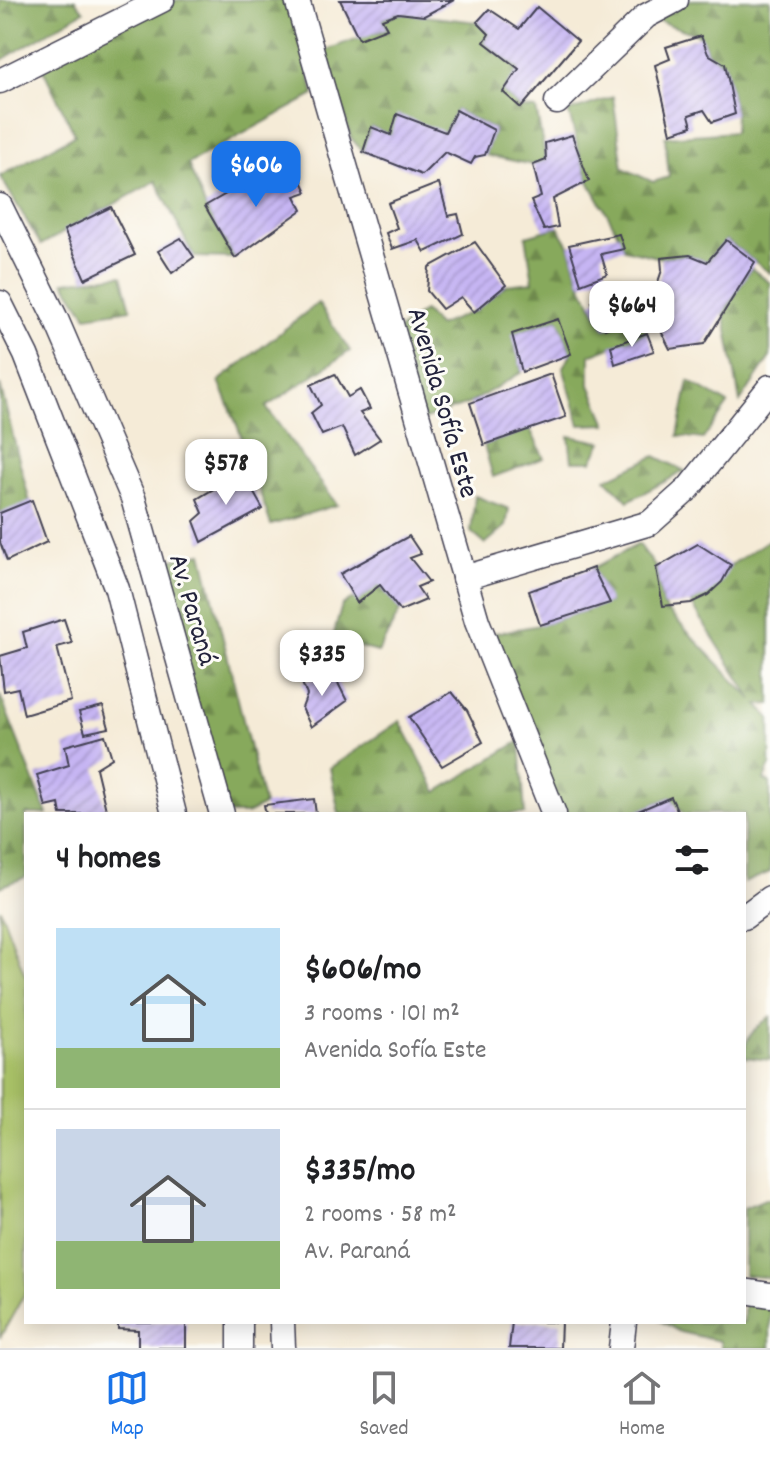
<!DOCTYPE html>
<meta charset="utf-8">
<style>
:root{--surface:#fff;--page:#f6f6f6;--text:#202124;--muted:#757577;--line:#e0e0e0;--accent:#1a73e8}
body{margin:0;font-family:Dekko,sans-serif;background:var(--page);color:var(--text);height:100vh;display:flex;flex-direction:column;font-size:30px;white-space:nowrap}
*{box-sizing:border-box;margin:0}
p{font-size:26px;color:var(--muted)}
.icon{flex:none;width:44px;height:44px;fill:none;stroke:currentColor;stroke-width:2;stroke-linecap:round;stroke-linejoin:round}
.map{position:relative;flex:1;overflow:hidden}
.sheet{position:absolute;left:24px;top:812px;width:722px;height:512px;display:flex;flex-direction:column;background:var(--surface);border-radius:0px;box-shadow:0 4px 20px #0003}
.sheet>*{flex:none}
.price{position:absolute;translate:-50% -68px;padding:0 18px;border-radius:16px;background:#fff;color:#222;font-size:26px;line-height:52px;filter:drop-shadow(0 2px 4px #0008)}
.price::after{content:'';position:absolute;left:50%;top:48px;width:24px;height:18px;margin-left:-12px;background:inherit;clip-path:polygon(0 0,100% 0,50% 100%)}
.price.on{background:var(--accent);color:#fff}
ul{padding:0;list-style:none}
li{display:flex;align-items:center;gap:24px;height:200px;padding:0 32px}
li+li{border-top:2px solid var(--line)}
li span{display:grid;place-items:center;flex:none;width:224px;height:160px;border-radius:0px;color:#555}
li>.icon{margin-inline-start:auto}
span .icon{width:96px;height:96px;fill:#fffc;stroke-width:1}
li b{font-size:34px}
h2{display:flex;justify-content:space-between;align-items:center;height:96px;padding:0 32px;font-size:34px}
.tab-bar{display:flex;justify-content:space-around;align-items:center;height:112px;border-top:2px solid var(--line);background:var(--surface);font-size:22px;color:var(--muted)}
.tab-bar a{display:grid;justify-items:center;gap:4px}
.tab-bar .on{color:var(--accent)}
.map>svg:first-child{display:block}
</style>
<div class="map">
<svg width="770" height="1348" viewBox="0 0 770 1348">
<defs>
<pattern id="forest-firs" width="22" height="20" patternUnits="userSpaceOnUse" patternTransform="scale(2)"><rect width="22" height="20" fill="#87a95c"/><path d="M5 1l3.5 6h-7zM16 11l3.5 6h-7z" fill="#6e894d"/></pattern>
<pattern id="building-hatch" width="6" height="6" patternUnits="userSpaceOnUse" patternTransform="scale(2)"><rect width="6" height="6" fill="#c6b5f3"/><path d="M-1 1l2-2M0 6l6-6M5 7l2-2" fill="none" stroke="#aa9bd1"/></pattern>
</defs>
<rect width="100%" height="100%" fill="#fdfcf7"/>
<filter id="ink" filterUnits="userSpaceOnUse"><feTurbulence type="fractalNoise" baseFrequency=".0125" numOctaves="2"/><feDisplacementMap in="SourceGraphic" scale="16" xChannelSelector="R" yChannelSelector="G"/><feConvolveMatrix kernelMatrix="1 2 1 2 8 2 1 2 1" color-interpolation-filters="sRGB"/></filter>
<filter id="wash" filterUnits="userSpaceOnUse"><feTurbulence type="fractalNoise" baseFrequency=".006" numOctaves="4" result="noise"/><feDisplacementMap in="SourceGraphic" scale="32" xChannelSelector="R" yChannelSelector="G"/><feGaussianBlur stdDeviation="1.8" result="paint"/><feColorMatrix in="noise" values="0 0 0 0 0 0 0 0 0 0 0 0 0 0 0 0 0 1.4 0 .05"/><feComposite in="paint" operator="in"/></filter>
<g filter="url(#wash)">
<rect width="100%" height="100%" fill="#f5ebd7"/>
<!-- grass -->
<polygon fill="#aac368" stroke="#667252" stroke-width="2" points="0,908 26,978 26,1291 0,1338"/>
<!-- forest -->
<g fill="url(#forest-firs)" stroke="#54664c" stroke-width="2">
<polygon points="0,0 75,0 84,11 0,61"/>
<polygon points="177,0 293,0 314,95 188,164 205,206 235,258 194,257 156,181 41,245 0,176 75,135 40,63"/>
<path d="M691,0H770V273L726,240L707,262L690,255L661,258L624,249C616,225 601,205 590,183C578,160 577,135 568,112L613,97L623,168L653,182L669,177L665,137L734,132L735,114L725,64L708,54L701,36L650,18Z"/>
<polygon points="398,13 477,22 489,34 484,42 519,69 503,92 521,108 536,109 546,160 533,165 485,155 494,130 456,110 445,132 391,135 371,127 363,152 351,138 326,50 386,28 382,19"/>
<polygon points="558,227 569,245 581,284 605,329 641,317 647,333 590,355 590,385 607,424 580,425 563,367 571,354 558,319 513,334 522,372 470,403 420,421 394,333 424,311 438,326 474,311 506,285 533,282 526,236"/>
<polygon points="751,268 770,283 770,357 740,402 724,312"/>
<polygon points="122,275 131,309 87,316 64,282"/>
<polygon points="318,303 350,351 266,407 337,505 271,525 239,430 219,381"/>
<polygon points="689,381 728,404 703,439 678,436"/>
<polygon points="0,385 30,503 0,519"/>
<polygon points="530,429 544,458 493,477 484,445"/>
<polygon points="569,436 602,442 592,461 572,461"/>
<polygon points="655,456 685,471 628,501 606,479"/>
<polygon points="475,496 509,509 506,526 485,544 471,532"/>
<polygon points="770,539 770,704 758,705 770,718 770,765 764,780 770,783 770,872 744,883 744,814 684,814 671,797 631,814 558,814 483,635 540,625 609,603 593,568 639,544 656,568 663,606 753,700 691,603 731,565"/>
<polygon points="202,553 264,805 247,814 222,814 164,561"/>
<polygon points="380,585 400,611 378,652 332,640 342,605"/>
<polygon points="0,695 47,814 26,814 26,877 0,887"/>
<polygon points="400,721 437,792 520,741 525,814 339,814 330,768"/>
<path d="M770,1017V1060L744,1057C744,1037 755,1029 770,1017Z"/>
<polygon points="765,1199 770,1200 770,1278 744,1275 744,1208"/>
<polygon points="744,1298 770,1299 770,1348 721,1348 720,1341 680,1332 662,1322 744,1322"/>
</g>
<g id="blocks">
<!-- building -->
<g fill="url(#building-hatch)">
<polygon points="340,0 454,0 424,16 398,13 382,19 387,28 359,39"/>
<polygon points="537,7 578,41 521,108 503,92 519,69 484,42 489,34 477,22 489,9 519,29"/>
<polygon points="701,36 708,54 725,64 735,114 712,122 704,110 689,115 692,126 671,133 655,65 670,59 666,47"/>
<polygon points="456,110 494,130 485,155 475,157 471,164 445,152 422,175 363,152 371,127 391,135 397,114 445,132"/>
<polygon points="572,135 589,181 553,199 558,227 544,230 531,201 541,197 533,165 546,160 545,143"/>
<polygon points="278,164 286,179 298,172 307,192 295,196 302,210 235,258 205,206"/>
<polygon points="439,183 448,216 458,214 463,234 425,252 418,240 392,249 386,233 397,228 388,203"/>
<polygon points="111,207 135,255 85,279 64,230"/>
<polygon points="619,234 624,249 601,254 607,274 581,284 569,245"/>
<polygon points="181,238 194,257 172,273 158,251"/>
<polygon points="726,240 755,262 704,344 670,349 653,315 664,308 656,288 662,270 661,258 690,255 707,262"/>
<polygon points="475,242 506,285 474,312 461,297 442,309 427,291 429,267"/>
<polygon points="614,292 624,321 605,329 592,302"/>
<polygon points="558,319 571,354 522,372 512,334"/>
<polygon points="647,333 654,351 615,364 611,346"/>
<polygon points="335,374 348,397 360,390 370,409 360,413 380,439 355,455 342,427 322,435 311,413 321,405 311,385"/>
<polygon points="551,374 566,417 484,445 470,403"/>
<polygon points="242,472 263,509 202,542 194,521 203,513 197,499"/>
<polygon points="32,500 47,542 7,561 0,542 0,513"/>
<polygon points="409,536 421,554 410,558 429,582 417,587 426,600 400,611 380,585 357,603 340,574"/>
<polygon points="698,544 731,565 722,582 708,595 691,603 663,606 656,568"/>
<polygon points="593,568 610,603 540,625 529,591"/>
<polygon points="64,619 72,643 57,647 71,701 24,715 18,688 4,691 0,656 27,648 23,632"/>
<polygon points="333,673 347,701 311,727 302,708 307,695 302,683"/>
<polygon points="452,692 467,710 483,742 442,766 409,717"/>
<polygon points="103,706 109,728 85,733 79,712"/>
<polygon points="105,735 112,758 96,768 107,814 61,814 59,804 46,807 37,775 69,765 65,746"/>
<polygon points="671,797 679,814 631,814"/>
<polygon points="314,799 316,814 266,814 264,805"/>
<polygon points="118,1322 186,1322 186,1348 138,1348 138,1330 118,1329"/>
<polygon points="512,1322 561,1322 560,1348 509,1348"/>
</g>
</g>
</g>
<g filter="url(#ink)">
<use href="#blocks" fill-opacity="0" stroke="#424052" stroke-width="2"/>
<g fill="none" stroke-linecap="round" stroke-linejoin="round">
<defs>
<g id="minor">
<polyline points="297,0 477,621 554,814"/>
<polyline points="0,81 162,0"/>
<polyline points="557,102 646,16 676,0"/>
<polyline points="0,206 55,317 133,498 222,814"/>
<polyline points="0,303 26,355 117,589 174,814"/>
<polyline points="464,578 650,523 688,489 770,387"/>
<polyline points="744,917 770,898"/>
<polyline points="744,1291 770,1295"/>
<polyline points="240,1322 240,1348"/>
<polyline points="282,1322 283,1348"/>
<polyline points="621,1348 624,1322"/>
</g>
</defs>
<!-- minor casing -->
<use href="#minor" stroke="#424052" stroke-width="27"/>
<!-- minor -->
<use href="#minor" stroke="#fff" stroke-width="24"/>
</g>
</g>
<g text-anchor="middle" stroke-width="6" stroke-linejoin="round" paint-order="stroke">
<!-- street labels -->
<g font-size="28" fill="#22223b" stroke="#fdfcf7">
<text transform="translate(445 402) rotate(74)" y="10">Avenida Sofía Este</text>
<text transform="translate(195 609) rotate(74)" y="10">Av. Paraná</text>
</g>
</g>
</svg>
<b class="price on" style="left:256px;top:209px">$606</b>
<b class="price" style="left:632px;top:349px">$664</b>
<b class="price" style="left:226px;top:507px">$578</b>
<b class="price" style="left:322px;top:698px">$335</b>
<section class="sheet">
<h2>4 homes<svg class="icon" aria-label="filters" viewBox="0 0 24 24"><path d="M4 7h16M4 17h16"/><circle cx="9" cy="7" r="2"/><circle cx="15" cy="17" r="2"/></svg></h2>
<ul>
<li><span style="background:linear-gradient(#bfe0f5 75%,#8fb573 0)"><svg class="icon" aria-label="home" viewBox="0 0 24 24"><path d="M3 11l9-7 9 7M6 9v11h12V9"/></svg></span><div><b>$606/mo</b><p>3 rooms · 101 m²</p><p>Avenida Sofía Este</p></div></li>
<li><span style="background:linear-gradient(#c9d6e8 70%,#8fb573 0)"><svg class="icon" aria-label="home" viewBox="0 0 24 24"><path d="M3 11l9-7 9 7M6 9v11h12V9"/></svg></span><div><b>$335/mo</b><p>2 rooms · 58 m²</p><p>Av. Paraná</p></div></li>
</ul>
</section>
</div>
<nav class="tab-bar">
<a class="on"><svg class="icon" aria-label="map" viewBox="0 0 24 24"><path d="M3 6l6-2 6 2 6-2v14l-6 2-6-2-6 2zM9 4v14M15 6v14"/></svg>Map</a>
<a><svg class="icon" aria-label="saved" viewBox="0 0 24 24"><path d="M7 4h10v16l-5-4-5 4z"/></svg>Saved</a>
<a><svg class="icon" aria-label="home" viewBox="0 0 24 24"><path d="M3 11l9-7 9 7M6 9v11h12V9"/></svg>Home</a>
</nav>
